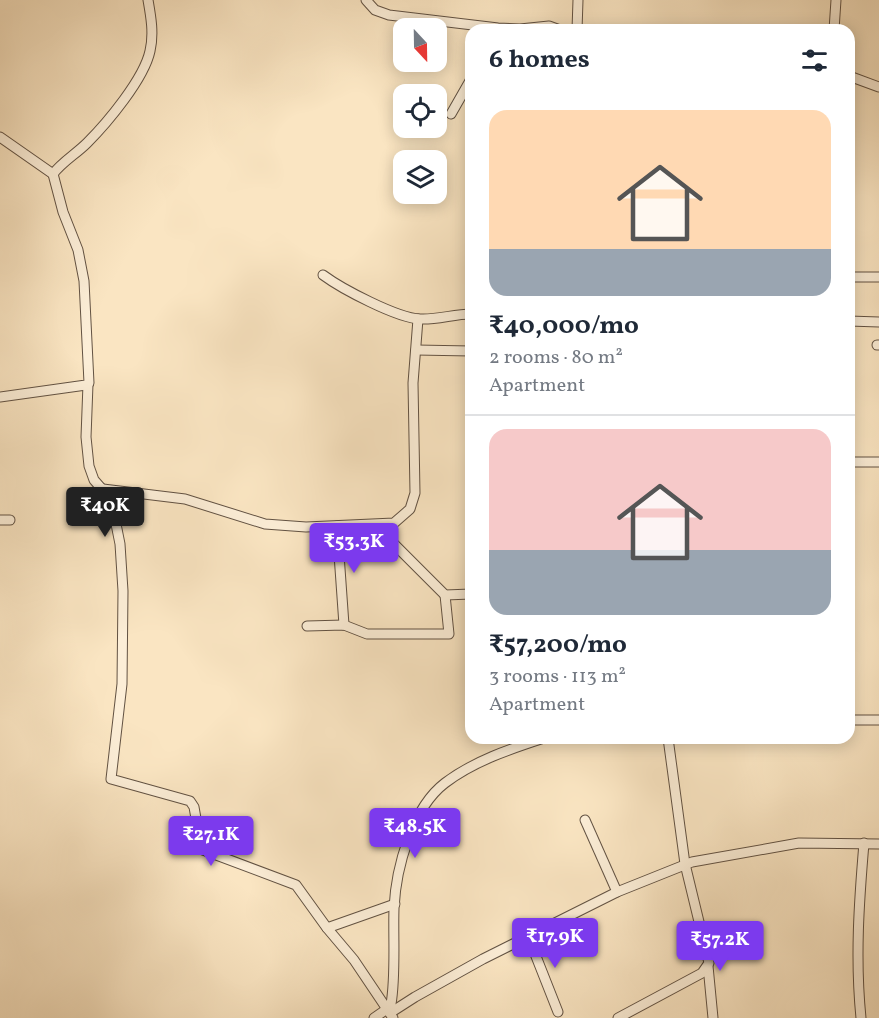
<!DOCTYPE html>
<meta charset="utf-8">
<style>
:root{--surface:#fff;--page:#f2f2f3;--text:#1f2937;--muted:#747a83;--line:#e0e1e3;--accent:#7c3aed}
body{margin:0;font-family:Vollkorn,serif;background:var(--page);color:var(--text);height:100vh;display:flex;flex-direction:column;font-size:22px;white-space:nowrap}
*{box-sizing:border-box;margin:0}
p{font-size:20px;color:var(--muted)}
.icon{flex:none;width:33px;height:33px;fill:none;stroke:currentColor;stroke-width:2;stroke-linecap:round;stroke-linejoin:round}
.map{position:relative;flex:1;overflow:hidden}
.details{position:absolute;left:465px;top:24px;width:390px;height:720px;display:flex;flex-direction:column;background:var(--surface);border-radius:18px;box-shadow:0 3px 15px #0003}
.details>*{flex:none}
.needle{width:39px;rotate:158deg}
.buttons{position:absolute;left:393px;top:18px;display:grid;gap:12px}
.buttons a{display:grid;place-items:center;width:54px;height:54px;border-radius:12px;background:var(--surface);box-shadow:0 3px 15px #0003;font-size:30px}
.price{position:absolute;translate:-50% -51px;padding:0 14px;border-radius:6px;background:var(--accent);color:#fff;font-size:20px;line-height:39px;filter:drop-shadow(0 2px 3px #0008)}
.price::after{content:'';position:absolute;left:50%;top:36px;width:18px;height:14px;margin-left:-9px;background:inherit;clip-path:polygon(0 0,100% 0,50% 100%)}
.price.selected{background:#222;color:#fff}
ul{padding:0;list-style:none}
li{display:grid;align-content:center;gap:12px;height:318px;padding:0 24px}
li+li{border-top:2px solid var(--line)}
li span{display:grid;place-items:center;height:186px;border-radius:18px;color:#555}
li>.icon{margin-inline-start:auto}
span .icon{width:108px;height:108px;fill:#fffc;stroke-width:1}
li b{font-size:26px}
h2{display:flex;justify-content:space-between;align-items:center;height:72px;padding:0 24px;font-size:26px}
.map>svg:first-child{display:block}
</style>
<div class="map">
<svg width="879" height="1018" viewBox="0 0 879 1018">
<rect width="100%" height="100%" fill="#fae5c2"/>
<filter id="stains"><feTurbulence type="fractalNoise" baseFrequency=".00333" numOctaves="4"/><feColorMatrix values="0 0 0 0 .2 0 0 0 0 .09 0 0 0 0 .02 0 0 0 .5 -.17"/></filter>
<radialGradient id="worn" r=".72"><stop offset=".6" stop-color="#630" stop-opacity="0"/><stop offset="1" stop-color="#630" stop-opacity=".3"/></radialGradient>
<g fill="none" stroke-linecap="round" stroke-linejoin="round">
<defs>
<g id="minor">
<polyline points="366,0 375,10 389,15 498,28 520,29 549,26 560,30"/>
<polyline points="577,30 578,0"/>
<polyline points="834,30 836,0"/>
<polyline points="849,76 879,87"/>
<polyline points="451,114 471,79"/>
<polyline points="0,137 53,174"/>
<path d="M323,275C342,289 397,318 420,319C437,320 454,314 471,314"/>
<polyline points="849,277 879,277"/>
<polyline points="849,321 879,322"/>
<polyline points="877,345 879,345"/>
<polyline points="416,350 471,351"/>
<polyline points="88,384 86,437 89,466 94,480 109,497 113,509 120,544 123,591 122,684 111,779 190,801 194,807 201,847 203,850 296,885 327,928 354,960 393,1018"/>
<path d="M0,397L86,385L89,383L84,281L78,250L63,212L53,174C62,162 76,154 87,143C107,123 144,79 150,51C154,34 151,17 148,0"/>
<polyline points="849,462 879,462"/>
<polyline points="103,489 185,499 265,524 306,527 394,523 410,509 415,493 413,383 418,319"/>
<polyline points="0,520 10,520"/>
<polyline points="375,525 445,595 471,594"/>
<polyline points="337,526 344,625"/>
<polyline points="307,626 344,625 367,634 449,634 445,595"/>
<polyline points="849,720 879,720"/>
<polyline points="585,820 617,892"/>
<polyline points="327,928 395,904"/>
<polyline points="528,936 558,1012"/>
<polyline points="708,966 713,1018"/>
<polyline points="390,1013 415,997 483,959 617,892 692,862 799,843 879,844"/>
<path d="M374,1018L387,1009L391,1004C396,975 393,938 394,908C396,868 412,808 445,783C474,761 510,749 544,738"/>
<polyline points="618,1018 702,973 709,963 685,864 668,738"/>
<path d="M861,1018C855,959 859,902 864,843"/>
</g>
</defs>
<!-- minor casing -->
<use href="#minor" stroke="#625243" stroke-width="11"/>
<!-- minor -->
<use href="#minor" stroke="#fceed7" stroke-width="9"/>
</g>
<rect width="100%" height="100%" filter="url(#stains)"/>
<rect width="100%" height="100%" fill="url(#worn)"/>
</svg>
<div class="buttons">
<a><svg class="needle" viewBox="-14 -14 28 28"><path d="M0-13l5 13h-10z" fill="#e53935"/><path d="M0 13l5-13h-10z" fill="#747a83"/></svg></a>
<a><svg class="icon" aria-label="locate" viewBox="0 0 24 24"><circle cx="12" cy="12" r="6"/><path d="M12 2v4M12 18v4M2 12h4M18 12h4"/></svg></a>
<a><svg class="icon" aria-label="layers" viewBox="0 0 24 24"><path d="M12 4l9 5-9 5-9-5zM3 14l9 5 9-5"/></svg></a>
</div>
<b class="price selected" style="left:105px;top:538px">₹40K</b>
<b class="price" style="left:354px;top:574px">₹53.3K</b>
<b class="price" style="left:415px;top:859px">₹48.5K</b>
<b class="price" style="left:211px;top:867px">₹27.1K</b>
<b class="price" style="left:555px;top:969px">₹17.9K</b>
<b class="price" style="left:720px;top:972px">₹57.2K</b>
<section class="details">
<h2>6 homes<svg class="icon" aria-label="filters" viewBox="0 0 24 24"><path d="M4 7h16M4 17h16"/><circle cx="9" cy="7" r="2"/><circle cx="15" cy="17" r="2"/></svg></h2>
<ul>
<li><span style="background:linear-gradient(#ffd9b3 75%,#9aa5b1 0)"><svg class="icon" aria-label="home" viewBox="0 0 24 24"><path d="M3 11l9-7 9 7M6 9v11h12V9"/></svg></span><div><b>₹40,000/mo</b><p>2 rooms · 80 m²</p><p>Apartment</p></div></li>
<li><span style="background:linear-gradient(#f6c9c9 65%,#9aa5b1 0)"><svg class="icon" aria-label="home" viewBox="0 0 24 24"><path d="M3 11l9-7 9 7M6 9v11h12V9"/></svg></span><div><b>₹57,200/mo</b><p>3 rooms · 113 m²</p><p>Apartment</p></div></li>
</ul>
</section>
</div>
